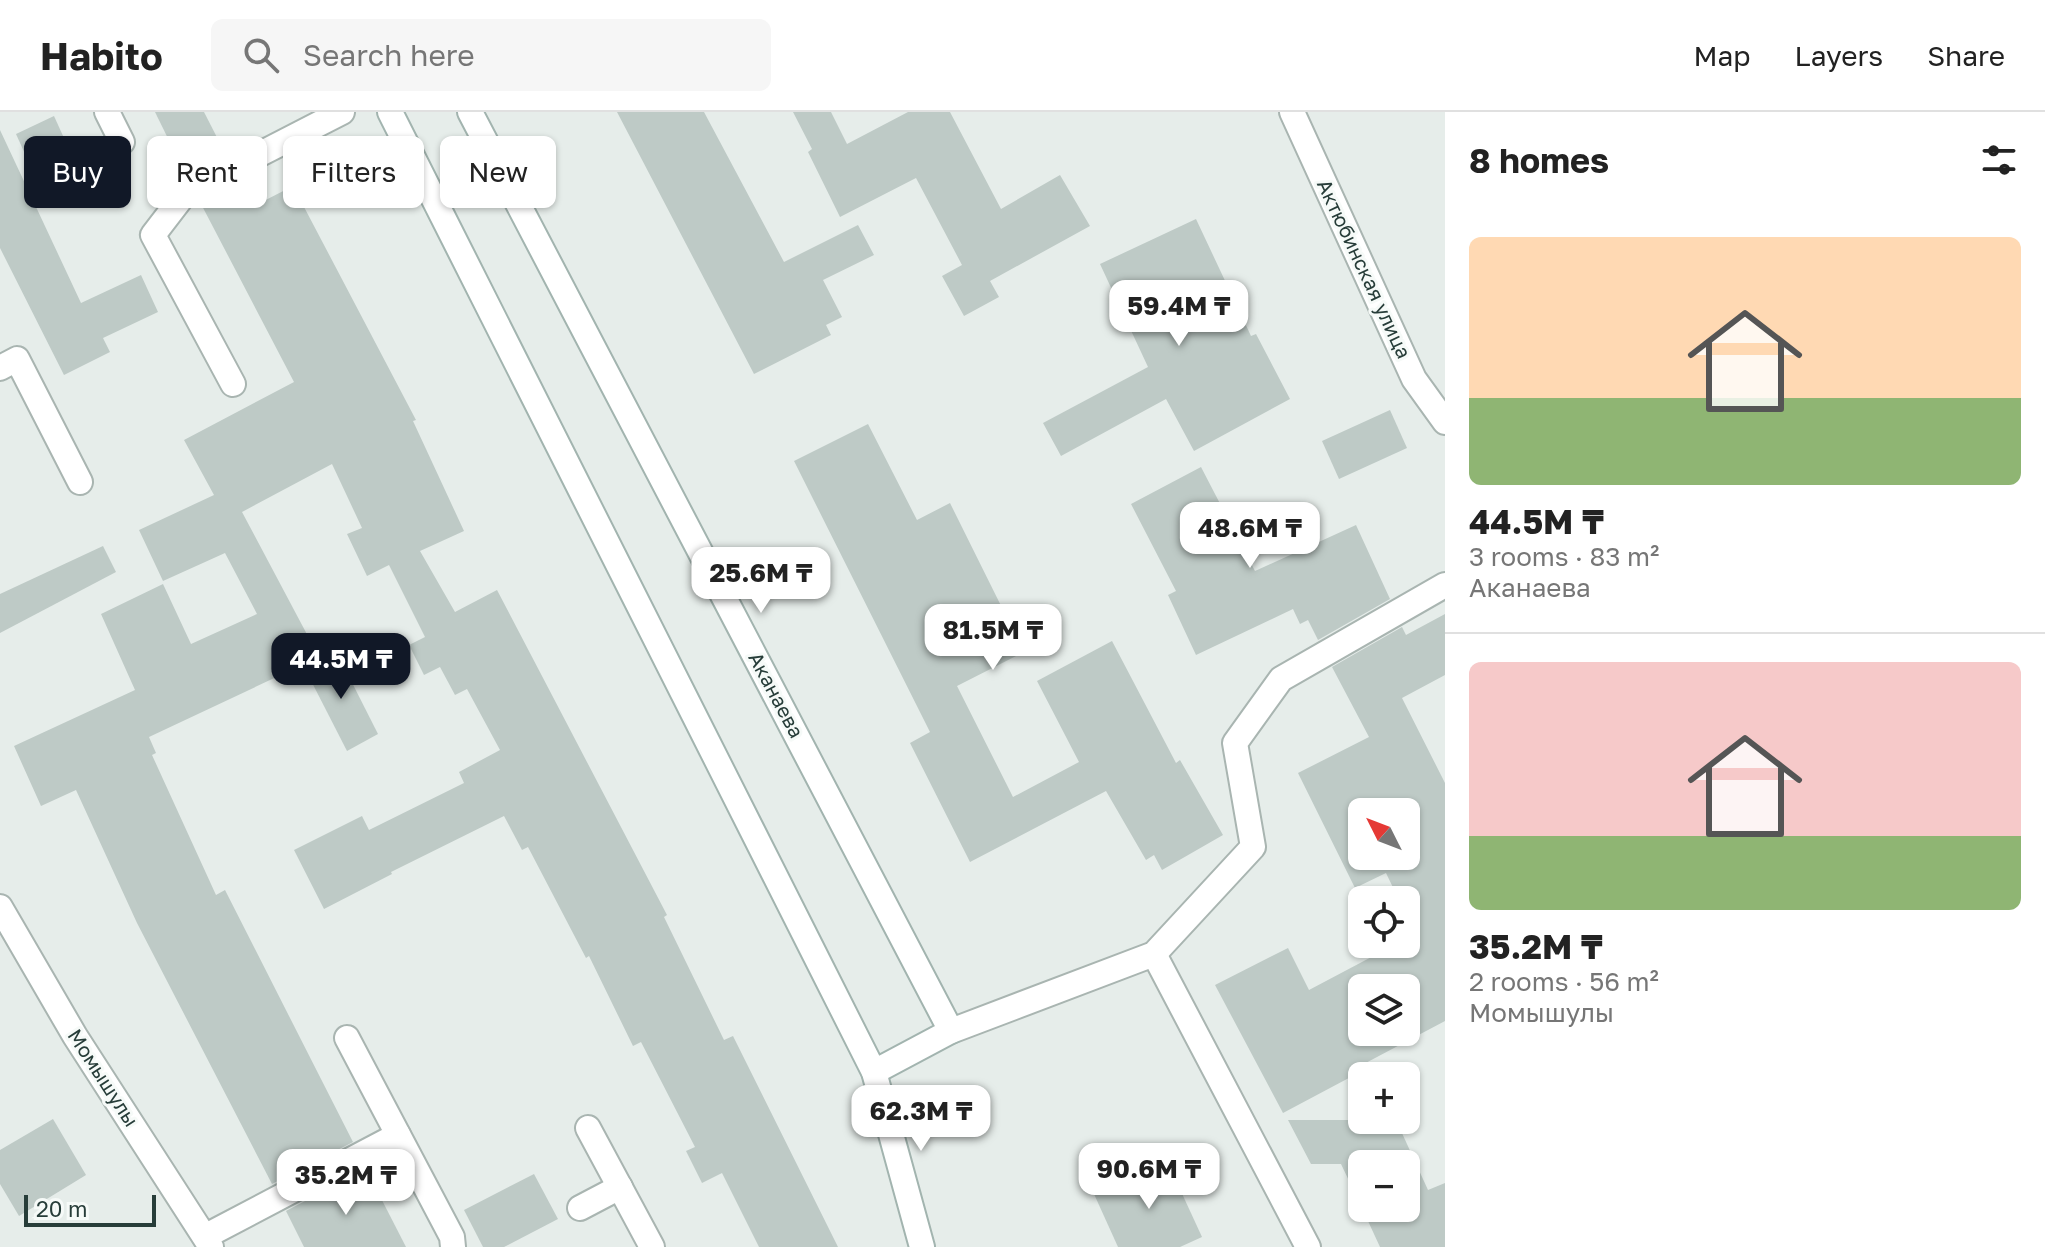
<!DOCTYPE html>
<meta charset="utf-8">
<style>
:root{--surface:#fff;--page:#f6f6f6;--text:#222;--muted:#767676;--line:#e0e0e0;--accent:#111827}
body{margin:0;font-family:"Golos Text",sans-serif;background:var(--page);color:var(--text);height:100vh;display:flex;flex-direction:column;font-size:30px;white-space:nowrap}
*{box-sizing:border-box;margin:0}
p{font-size:26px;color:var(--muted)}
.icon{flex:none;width:44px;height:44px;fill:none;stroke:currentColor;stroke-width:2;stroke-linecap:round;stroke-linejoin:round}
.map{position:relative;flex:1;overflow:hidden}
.drawer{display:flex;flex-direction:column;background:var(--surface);width:600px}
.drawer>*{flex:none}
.banner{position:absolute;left:24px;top:24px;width:760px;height:72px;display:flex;gap:16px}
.needle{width:52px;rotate:312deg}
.tools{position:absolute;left:1348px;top:686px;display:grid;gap:16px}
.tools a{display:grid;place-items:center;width:72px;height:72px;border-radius:12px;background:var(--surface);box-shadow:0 2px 6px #0004;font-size:40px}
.scale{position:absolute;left:24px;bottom:20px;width:132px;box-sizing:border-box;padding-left:8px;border:4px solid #273d39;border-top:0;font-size:22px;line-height:28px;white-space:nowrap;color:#273d39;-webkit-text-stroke:6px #f6faf8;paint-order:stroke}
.price{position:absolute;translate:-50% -68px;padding:0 18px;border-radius:16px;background:#fff;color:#222;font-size:26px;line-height:52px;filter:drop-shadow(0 2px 4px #0008)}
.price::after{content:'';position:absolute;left:50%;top:48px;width:24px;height:18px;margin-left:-12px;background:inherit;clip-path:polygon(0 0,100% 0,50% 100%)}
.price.current{background:var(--accent);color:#fff}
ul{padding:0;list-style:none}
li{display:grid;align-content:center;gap:16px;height:424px;padding:0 24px}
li+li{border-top:2px solid var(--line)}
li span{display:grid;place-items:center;height:248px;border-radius:12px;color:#555}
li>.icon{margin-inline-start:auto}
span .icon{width:144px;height:144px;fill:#fffc;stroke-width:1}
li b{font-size:34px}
h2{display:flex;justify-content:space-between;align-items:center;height:96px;padding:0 24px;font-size:34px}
.chip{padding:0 28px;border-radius:12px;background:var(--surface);box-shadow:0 2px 6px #0004;font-size:28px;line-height:72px}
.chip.current{background:var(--accent);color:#fff}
header{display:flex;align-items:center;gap:48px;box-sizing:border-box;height:112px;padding:0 40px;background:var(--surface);border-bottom:2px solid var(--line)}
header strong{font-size:38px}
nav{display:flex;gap:44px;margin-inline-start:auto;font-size:28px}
.search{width:560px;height:72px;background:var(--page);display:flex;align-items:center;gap:20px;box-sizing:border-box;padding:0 28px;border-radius:12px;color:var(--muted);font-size:30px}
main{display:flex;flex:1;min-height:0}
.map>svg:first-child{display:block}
</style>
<header>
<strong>Habito</strong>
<div class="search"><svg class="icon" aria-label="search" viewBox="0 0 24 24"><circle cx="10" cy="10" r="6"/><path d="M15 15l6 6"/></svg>Search here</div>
<nav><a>Map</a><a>Layers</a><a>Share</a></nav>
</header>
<main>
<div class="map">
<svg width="1445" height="1135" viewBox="0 0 1445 1135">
<rect width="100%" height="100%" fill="#e6edea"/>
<!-- building -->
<g fill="#becac6" fill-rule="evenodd">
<polygon points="155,0 204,0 226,43 186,63"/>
<polygon points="617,0 704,0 784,150 858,113 874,143 823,168 842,205 826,213 831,223 754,262"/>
<polygon points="793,0 831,0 847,32 908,0 950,0 1001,97 1060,63 1090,114 990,169 999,185 964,204 942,164 962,153 916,66 840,105 808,40 812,37"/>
<polygon points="54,4 73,46 35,64 16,22"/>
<polygon points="0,18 81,191 141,163 158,200 103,226 110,240 64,263 0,136"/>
<polygon points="239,70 252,95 293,74 416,308 413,309 464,419 420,439 455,500 497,478 667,803 664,805 724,928 733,924 838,1135 759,1135 722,1061 702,1071 686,1039 695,1035 641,930 633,934 589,844 586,846 528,735 522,738 504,704 391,760 392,762 324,797 294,738 362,704 369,718 464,671 459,660 500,638 467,577 455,583 440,555 424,563 409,533 425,525 389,453 367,464 347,422 362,416 332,352 242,400 319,545 149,625 156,641 152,643 216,783 225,778 353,1030 272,1072 137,811 76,678 41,694 14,634 135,578 101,502 163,472 191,532 257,502 225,441 163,469 139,418 214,383 184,328 294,270 200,90"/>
<polygon points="1196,107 1251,224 1256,222 1290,287 1194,339 1166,287 1061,344 1043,311 1148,255 1100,152"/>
<polygon points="1390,298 1407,336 1339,367 1322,329"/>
<polygon points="868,312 917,408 950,391 1024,540 957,574 1013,685 1079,650 1037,569 1112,529 1176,651 1180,648 1223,723 1162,758 1154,743 1146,748 1106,679 970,750 910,631 930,620 794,349"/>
<polygon points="1201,355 1255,459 1356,413 1390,487 1318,528 1308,508 1300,512 1293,497 1196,543 1168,483 1176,479 1131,392"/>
<polygon points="103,434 116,460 0,521 0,482"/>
<path d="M1445,502V563L1402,586L1445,671V909L1360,954L1362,959L1283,1001L1215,873L1288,836L1309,878L1396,832H1406V827L1416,822L1406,801V788H1399L1386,761L1355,776L1298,661L1369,625L1332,555L1402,515L1406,523ZM1362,700H1406V744H1362ZM1362,876H1406V920H1362Z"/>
<polygon points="336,539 378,622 347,639 304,555"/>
<polygon points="53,1007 86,1063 19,1104 0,1072 0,1038"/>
<polygon points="1288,1008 1396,1008 1428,1078 1445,1071 1445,1135 1380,1135 1362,1096 1406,1096 1406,1052 1362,1052 1362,1096 1341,1052 1311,1052"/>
<polygon points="1167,1049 1202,1125 1180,1135 1118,1135 1094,1082"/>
<polygon points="366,1057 406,1135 304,1135 286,1099"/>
<polygon points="534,1062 558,1107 504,1135 483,1135 464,1098"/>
</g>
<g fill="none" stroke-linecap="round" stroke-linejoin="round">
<defs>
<g id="lane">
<polyline points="107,0 122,30"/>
<polyline points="0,256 17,247 80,370"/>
<polyline points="233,272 153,123 186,80 342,0"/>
<polyline points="1154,842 1308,1135"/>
<polyline points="951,919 1154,842 1253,735 1235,631 1281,567 1445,473"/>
<polyline points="347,926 452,1125 453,1135"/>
<polyline points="588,1016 652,1135"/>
<polyline points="580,1096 620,1075"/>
<polyline points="206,1124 398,1023"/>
</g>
<g id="street">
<polyline points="1292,0 1414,267 1445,310"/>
<polyline points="0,795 75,924 211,1135"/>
</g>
<g id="secondary">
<polyline points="390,0 874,960 922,1135"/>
<polyline points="470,0 951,919 874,960"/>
</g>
</defs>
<!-- lane casing -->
<use href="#lane" stroke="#a9b5b1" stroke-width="28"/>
<!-- street casing -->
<use href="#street" stroke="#a9b5b1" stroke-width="28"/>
<!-- secondary casing -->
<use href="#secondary" stroke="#a2b4af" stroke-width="28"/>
<!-- lane -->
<use href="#lane" stroke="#fff" stroke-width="24"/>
<!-- street -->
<use href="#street" stroke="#fff" stroke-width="24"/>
<!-- secondary -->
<use href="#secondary" stroke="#fff" stroke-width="24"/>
</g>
<g text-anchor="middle" stroke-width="6" stroke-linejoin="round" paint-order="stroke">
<!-- street labels -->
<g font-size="20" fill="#273d39" stroke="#f6faf8">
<text transform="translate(1364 157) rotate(65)" y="7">Актюбинская улица</text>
<text transform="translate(776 583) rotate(62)" y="7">Аканаева</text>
<text transform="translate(103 966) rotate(57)" y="7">Момышулы</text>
</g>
</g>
</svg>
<div class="tools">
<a><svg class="needle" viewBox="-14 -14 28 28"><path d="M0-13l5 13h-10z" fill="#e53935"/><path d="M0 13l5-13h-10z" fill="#767676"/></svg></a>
<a><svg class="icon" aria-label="locate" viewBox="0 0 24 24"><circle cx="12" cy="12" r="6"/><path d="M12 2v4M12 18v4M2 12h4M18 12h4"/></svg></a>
<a><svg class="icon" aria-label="layers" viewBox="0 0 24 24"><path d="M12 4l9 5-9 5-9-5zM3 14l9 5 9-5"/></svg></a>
<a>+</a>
<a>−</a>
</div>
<div class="scale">20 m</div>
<b class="price" style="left:1179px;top:236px">59.4M ₸</b>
<b class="price" style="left:1250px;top:458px">48.6M ₸</b>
<b class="price" style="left:761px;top:503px">25.6M ₸</b>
<b class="price" style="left:993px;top:560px">81.5M ₸</b>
<b class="price current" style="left:341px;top:589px">44.5M ₸</b>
<b class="price" style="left:921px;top:1041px">62.3M ₸</b>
<b class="price" style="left:1149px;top:1099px">90.6M ₸</b>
<b class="price" style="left:346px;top:1105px">35.2M ₸</b>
<div class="banner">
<a class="chip current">Buy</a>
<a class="chip">Rent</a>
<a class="chip">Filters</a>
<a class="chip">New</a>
</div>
</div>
<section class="drawer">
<h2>8 homes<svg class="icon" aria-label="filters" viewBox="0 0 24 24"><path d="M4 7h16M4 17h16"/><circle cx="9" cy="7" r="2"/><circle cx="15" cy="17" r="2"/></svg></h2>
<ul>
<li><span style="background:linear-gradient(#ffd9b3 65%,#8fb573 0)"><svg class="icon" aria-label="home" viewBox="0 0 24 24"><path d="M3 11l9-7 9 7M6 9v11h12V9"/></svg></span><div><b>44.5M ₸</b><p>3 rooms · 83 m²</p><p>Аканаева</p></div></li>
<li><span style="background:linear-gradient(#f6c9c9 70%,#8fb573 0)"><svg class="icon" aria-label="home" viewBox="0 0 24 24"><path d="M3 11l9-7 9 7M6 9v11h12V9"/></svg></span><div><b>35.2M ₸</b><p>2 rooms · 56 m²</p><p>Момышулы</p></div></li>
</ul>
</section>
</main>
